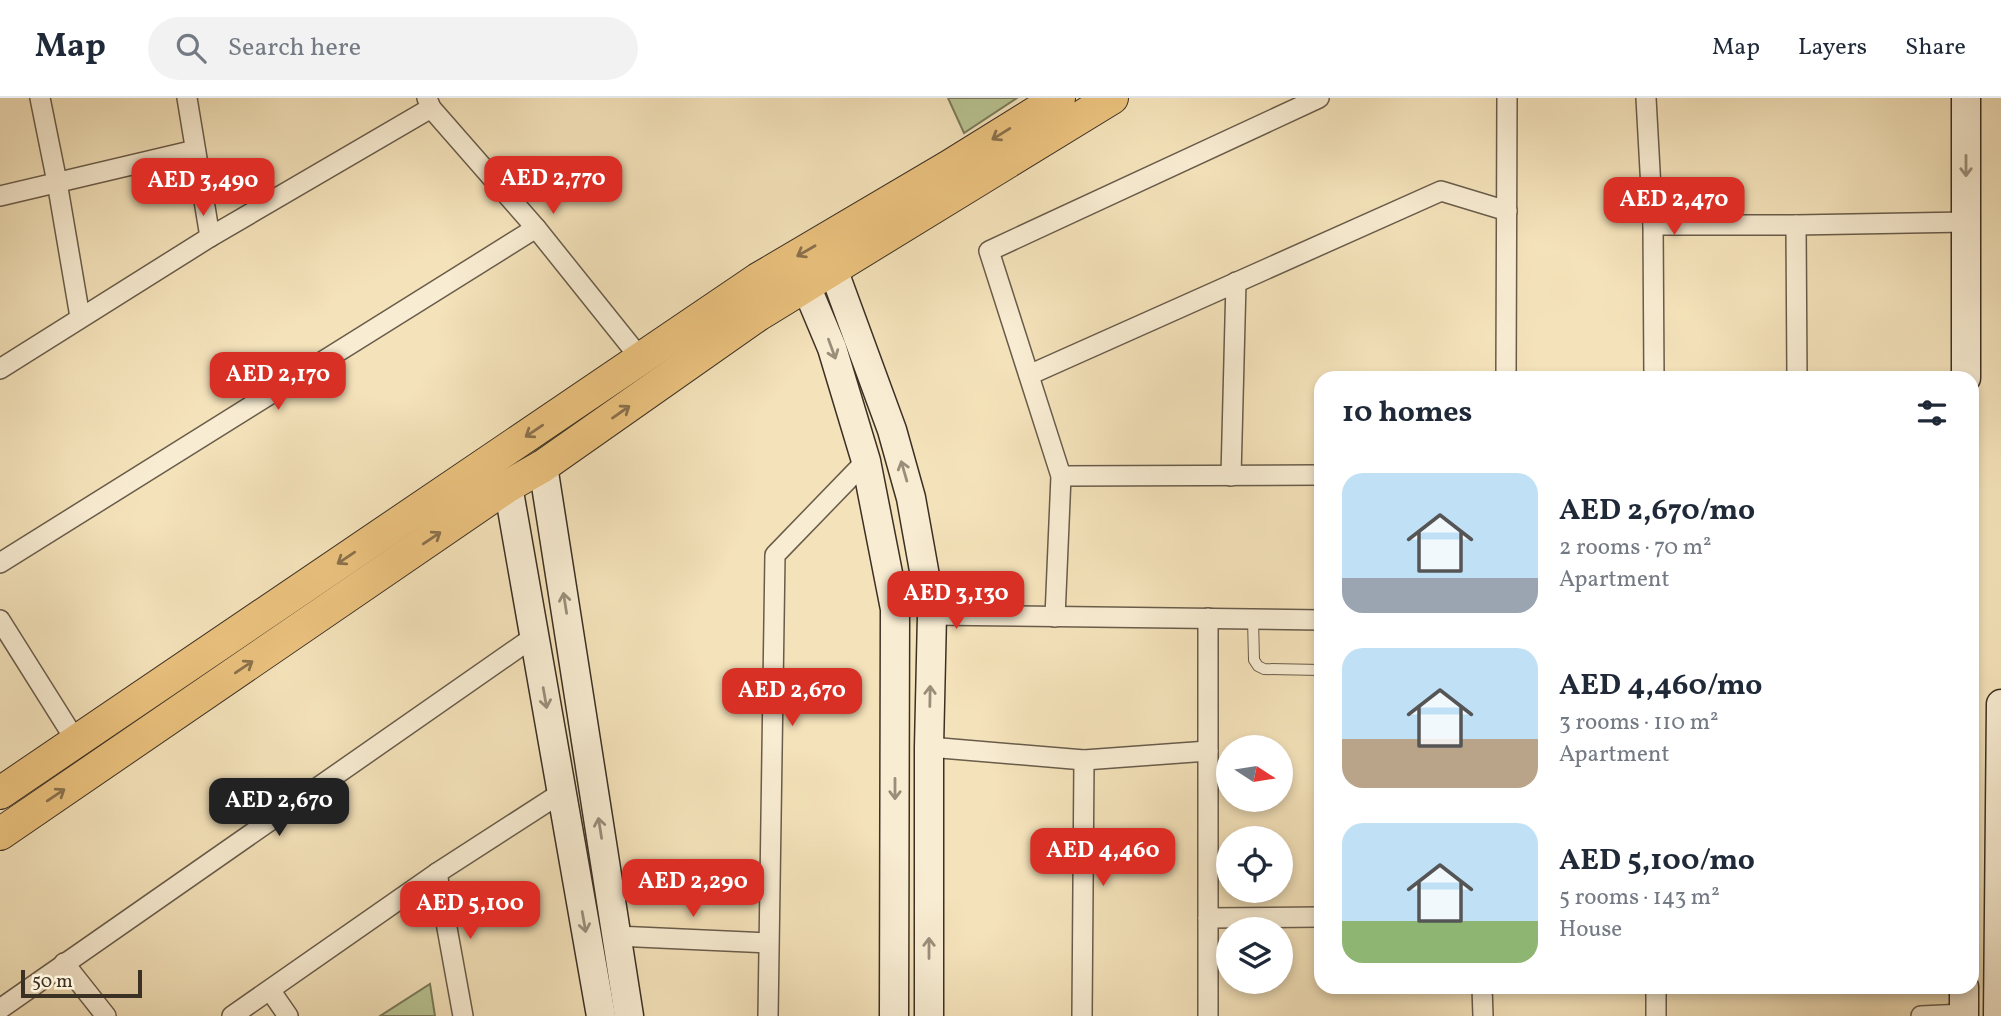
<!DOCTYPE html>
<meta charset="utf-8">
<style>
:root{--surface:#fff;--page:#f2f2f3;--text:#1f2937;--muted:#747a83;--line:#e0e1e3;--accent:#d93025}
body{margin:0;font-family:Vollkorn,serif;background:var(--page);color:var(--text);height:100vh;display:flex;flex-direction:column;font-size:26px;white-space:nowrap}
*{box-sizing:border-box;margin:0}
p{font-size:23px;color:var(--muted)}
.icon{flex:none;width:38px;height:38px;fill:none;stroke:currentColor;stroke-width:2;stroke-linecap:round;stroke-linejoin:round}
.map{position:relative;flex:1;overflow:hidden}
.side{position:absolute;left:1314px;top:273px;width:665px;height:623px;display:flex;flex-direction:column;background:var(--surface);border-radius:21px;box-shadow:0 4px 10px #0003}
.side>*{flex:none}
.needle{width:46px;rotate:102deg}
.controls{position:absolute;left:1216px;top:637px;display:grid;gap:14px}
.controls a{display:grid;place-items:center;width:77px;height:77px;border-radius:50%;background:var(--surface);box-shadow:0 4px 10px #0003;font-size:35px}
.scale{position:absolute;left:21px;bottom:18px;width:121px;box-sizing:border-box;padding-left:7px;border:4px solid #3b3024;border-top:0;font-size:19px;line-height:24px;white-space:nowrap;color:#3b3024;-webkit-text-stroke:5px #f8ecd2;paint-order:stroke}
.price{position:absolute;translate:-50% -60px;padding:0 16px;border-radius:14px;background:var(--accent);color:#fff;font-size:23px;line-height:46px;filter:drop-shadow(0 2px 4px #0008)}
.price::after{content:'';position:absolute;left:50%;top:42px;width:21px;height:16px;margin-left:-10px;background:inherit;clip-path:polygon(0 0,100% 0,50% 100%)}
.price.on{background:#222;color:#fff}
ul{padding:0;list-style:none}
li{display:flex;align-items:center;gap:21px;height:175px;padding:0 28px}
li span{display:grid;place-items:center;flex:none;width:196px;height:140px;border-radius:21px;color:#555}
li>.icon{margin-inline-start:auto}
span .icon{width:84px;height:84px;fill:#fffc;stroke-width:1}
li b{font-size:30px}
h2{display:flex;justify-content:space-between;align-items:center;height:84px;padding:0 28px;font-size:30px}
header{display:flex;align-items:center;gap:42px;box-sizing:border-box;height:98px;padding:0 35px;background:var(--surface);border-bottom:2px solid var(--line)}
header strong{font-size:33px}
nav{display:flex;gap:38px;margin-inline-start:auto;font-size:24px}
.search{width:490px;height:63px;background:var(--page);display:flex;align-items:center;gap:18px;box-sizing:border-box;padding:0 24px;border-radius:38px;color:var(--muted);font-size:26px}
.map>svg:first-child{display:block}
</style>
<header>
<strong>Map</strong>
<div class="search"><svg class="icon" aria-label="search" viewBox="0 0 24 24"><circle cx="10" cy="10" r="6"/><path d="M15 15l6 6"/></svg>Search here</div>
<nav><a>Map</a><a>Layers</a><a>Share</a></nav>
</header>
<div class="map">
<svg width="2001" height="918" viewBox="0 0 2001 918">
<rect width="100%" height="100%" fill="#f4e2ba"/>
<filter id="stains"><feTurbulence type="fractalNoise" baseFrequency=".00286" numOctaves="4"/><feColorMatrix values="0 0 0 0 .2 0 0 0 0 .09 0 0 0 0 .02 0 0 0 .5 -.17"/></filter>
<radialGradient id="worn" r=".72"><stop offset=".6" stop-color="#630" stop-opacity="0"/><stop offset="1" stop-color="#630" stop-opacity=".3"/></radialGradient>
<!-- green -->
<g fill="#b8c492" stroke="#7a7a5b" stroke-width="2">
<polygon points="948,0 1017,0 964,35"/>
<polygon points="430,886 435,918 380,918"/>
</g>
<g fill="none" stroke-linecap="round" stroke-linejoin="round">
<defs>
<polyline id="lane" points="1253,521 1254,562 1258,568 1264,571 1321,572"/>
<g id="street">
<polyline points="40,0 57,84 80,219"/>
<polyline points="187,0 210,139"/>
<polyline points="427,0 431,10 536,130 641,261"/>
<polyline points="1646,0 1653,127 1654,280"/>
<polyline points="0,98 195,52"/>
<polyline points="1653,127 1796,127 1797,280"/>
<polyline points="1796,127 1966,124"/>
<polyline points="0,271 210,139 431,10"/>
<polyline points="1029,277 1441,93 1507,113"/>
<polyline points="1506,280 1507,0"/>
<polyline points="1061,378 1321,377"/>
<polyline points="1231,378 1236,184"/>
<polyline points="0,465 536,130"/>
<polyline points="932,517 1321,522"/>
<polyline points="1055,519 1061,378 989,153 1319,0"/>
<polyline points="0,522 76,643"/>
<polyline points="929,649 1084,662 1208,653"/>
<polyline points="437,775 463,918"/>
<polyline points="1208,820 1321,819"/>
<polyline points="616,838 768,845"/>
<polyline points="64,865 106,918"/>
<polyline points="1482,889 1483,918"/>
<polyline points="270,892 288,918"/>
<polyline points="0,911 535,538"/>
<polyline points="232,918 437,775 561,695"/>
<polyline points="768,918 775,457 866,363"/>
<polyline points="1082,918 1084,662"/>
<polyline points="1208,918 1208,520"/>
<polyline points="1656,918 1656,889"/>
<polyline points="1921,918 1964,916"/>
</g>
<g id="secondary">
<polyline points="833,171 892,332 911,400 932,517 929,649 929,918"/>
<polyline points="806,188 832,250 866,363 895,511 894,918"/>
<polyline points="1966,280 1966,0"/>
<polyline points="543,368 629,918"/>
<polyline points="508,388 601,918"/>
<polyline points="1964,918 1964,889"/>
<polyline points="1998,918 2001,606"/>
</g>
<g id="primary">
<polyline points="0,695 758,181 948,69 1059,0"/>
<polyline points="0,736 508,388 543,368 758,217 1112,0"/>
</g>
</defs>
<!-- lane casing -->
<use href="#lane" stroke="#695c4a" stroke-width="12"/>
<!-- street casing -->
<use href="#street" stroke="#695c4a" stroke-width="22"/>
<!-- secondary casing -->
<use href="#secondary" stroke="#3b3024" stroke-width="31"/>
<!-- primary casing -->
<use href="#primary" stroke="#3b3024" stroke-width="34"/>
<!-- lane -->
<use href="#lane" stroke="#f8ecd2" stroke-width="10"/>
<!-- street -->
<use href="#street" stroke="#f8ecd2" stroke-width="19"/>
<!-- secondary -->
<use href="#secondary" stroke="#f8ecd2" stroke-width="28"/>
<!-- primary -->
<use href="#primary" stroke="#eac17d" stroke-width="32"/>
</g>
<!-- one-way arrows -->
<defs><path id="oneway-shaft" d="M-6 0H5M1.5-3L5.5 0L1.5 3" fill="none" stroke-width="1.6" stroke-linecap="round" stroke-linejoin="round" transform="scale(1.75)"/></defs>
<g stroke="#8a714c">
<use href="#oneway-shaft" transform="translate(1001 36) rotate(148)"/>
<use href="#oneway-shaft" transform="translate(806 153) rotate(150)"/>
<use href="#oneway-shaft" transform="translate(621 314) rotate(-35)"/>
<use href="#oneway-shaft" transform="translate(534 333) rotate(146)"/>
<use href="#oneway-shaft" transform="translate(432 440) rotate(-34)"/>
<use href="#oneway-shaft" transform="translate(346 460) rotate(146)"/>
<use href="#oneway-shaft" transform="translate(244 569) rotate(-34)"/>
<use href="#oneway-shaft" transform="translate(56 697) rotate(-34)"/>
</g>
<g stroke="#9a8e7b">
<use href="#oneway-shaft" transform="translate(1966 68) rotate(90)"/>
<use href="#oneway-shaft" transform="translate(832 251) rotate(70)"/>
<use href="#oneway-shaft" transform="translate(904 373) rotate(-106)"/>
<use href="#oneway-shaft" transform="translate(565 505) rotate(-99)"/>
<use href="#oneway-shaft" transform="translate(930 598) rotate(-89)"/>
<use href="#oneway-shaft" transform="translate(545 600) rotate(80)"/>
<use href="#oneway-shaft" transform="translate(895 691) rotate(90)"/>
<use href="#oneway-shaft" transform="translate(600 730) rotate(-99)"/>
<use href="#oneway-shaft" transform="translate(584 824) rotate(80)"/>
<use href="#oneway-shaft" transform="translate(929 850) rotate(-90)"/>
</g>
<rect width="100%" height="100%" filter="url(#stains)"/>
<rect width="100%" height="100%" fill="url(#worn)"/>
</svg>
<div class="controls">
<a><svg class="needle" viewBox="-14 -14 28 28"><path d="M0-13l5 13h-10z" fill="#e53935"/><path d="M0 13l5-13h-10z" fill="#747a83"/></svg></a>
<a><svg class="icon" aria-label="locate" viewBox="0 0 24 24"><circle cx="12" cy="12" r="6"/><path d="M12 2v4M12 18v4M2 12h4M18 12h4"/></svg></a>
<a><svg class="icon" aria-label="layers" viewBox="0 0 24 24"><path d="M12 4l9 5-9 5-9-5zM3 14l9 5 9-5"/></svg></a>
</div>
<div class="scale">50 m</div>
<b class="price" style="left:553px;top:118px">AED 2,770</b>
<b class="price" style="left:203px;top:120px">AED 3,490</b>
<b class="price" style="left:1674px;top:139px">AED 2,470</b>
<b class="price" style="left:278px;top:314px">AED 2,170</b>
<b class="price" style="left:956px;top:533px">AED 3,130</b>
<b class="price" style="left:792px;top:630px">AED 2,670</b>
<b class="price on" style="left:279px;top:740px">AED 2,670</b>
<b class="price" style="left:1103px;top:790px">AED 4,460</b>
<b class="price" style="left:693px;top:821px">AED 2,290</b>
<b class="price" style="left:470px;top:843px">AED 5,100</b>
<section class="side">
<h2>10 homes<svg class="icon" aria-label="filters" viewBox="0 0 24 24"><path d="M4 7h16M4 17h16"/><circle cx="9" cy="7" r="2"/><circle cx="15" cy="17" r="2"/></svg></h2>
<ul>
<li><span style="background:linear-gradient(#bfe0f5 75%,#9aa5b1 0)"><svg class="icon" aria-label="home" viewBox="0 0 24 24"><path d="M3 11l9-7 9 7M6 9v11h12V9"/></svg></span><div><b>AED 2,670/mo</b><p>2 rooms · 70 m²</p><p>Apartment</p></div></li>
<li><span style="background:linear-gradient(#bfe0f5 65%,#b9a48a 0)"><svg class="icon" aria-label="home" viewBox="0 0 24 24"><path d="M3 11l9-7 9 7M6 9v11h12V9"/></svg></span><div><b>AED 4,460/mo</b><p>3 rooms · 110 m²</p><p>Apartment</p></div></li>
<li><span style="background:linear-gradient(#bfe0f5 70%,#8fb573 0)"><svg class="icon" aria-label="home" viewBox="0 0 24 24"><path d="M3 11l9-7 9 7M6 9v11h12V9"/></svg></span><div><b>AED 5,100/mo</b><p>5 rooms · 143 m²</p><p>House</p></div></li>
</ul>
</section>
</div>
